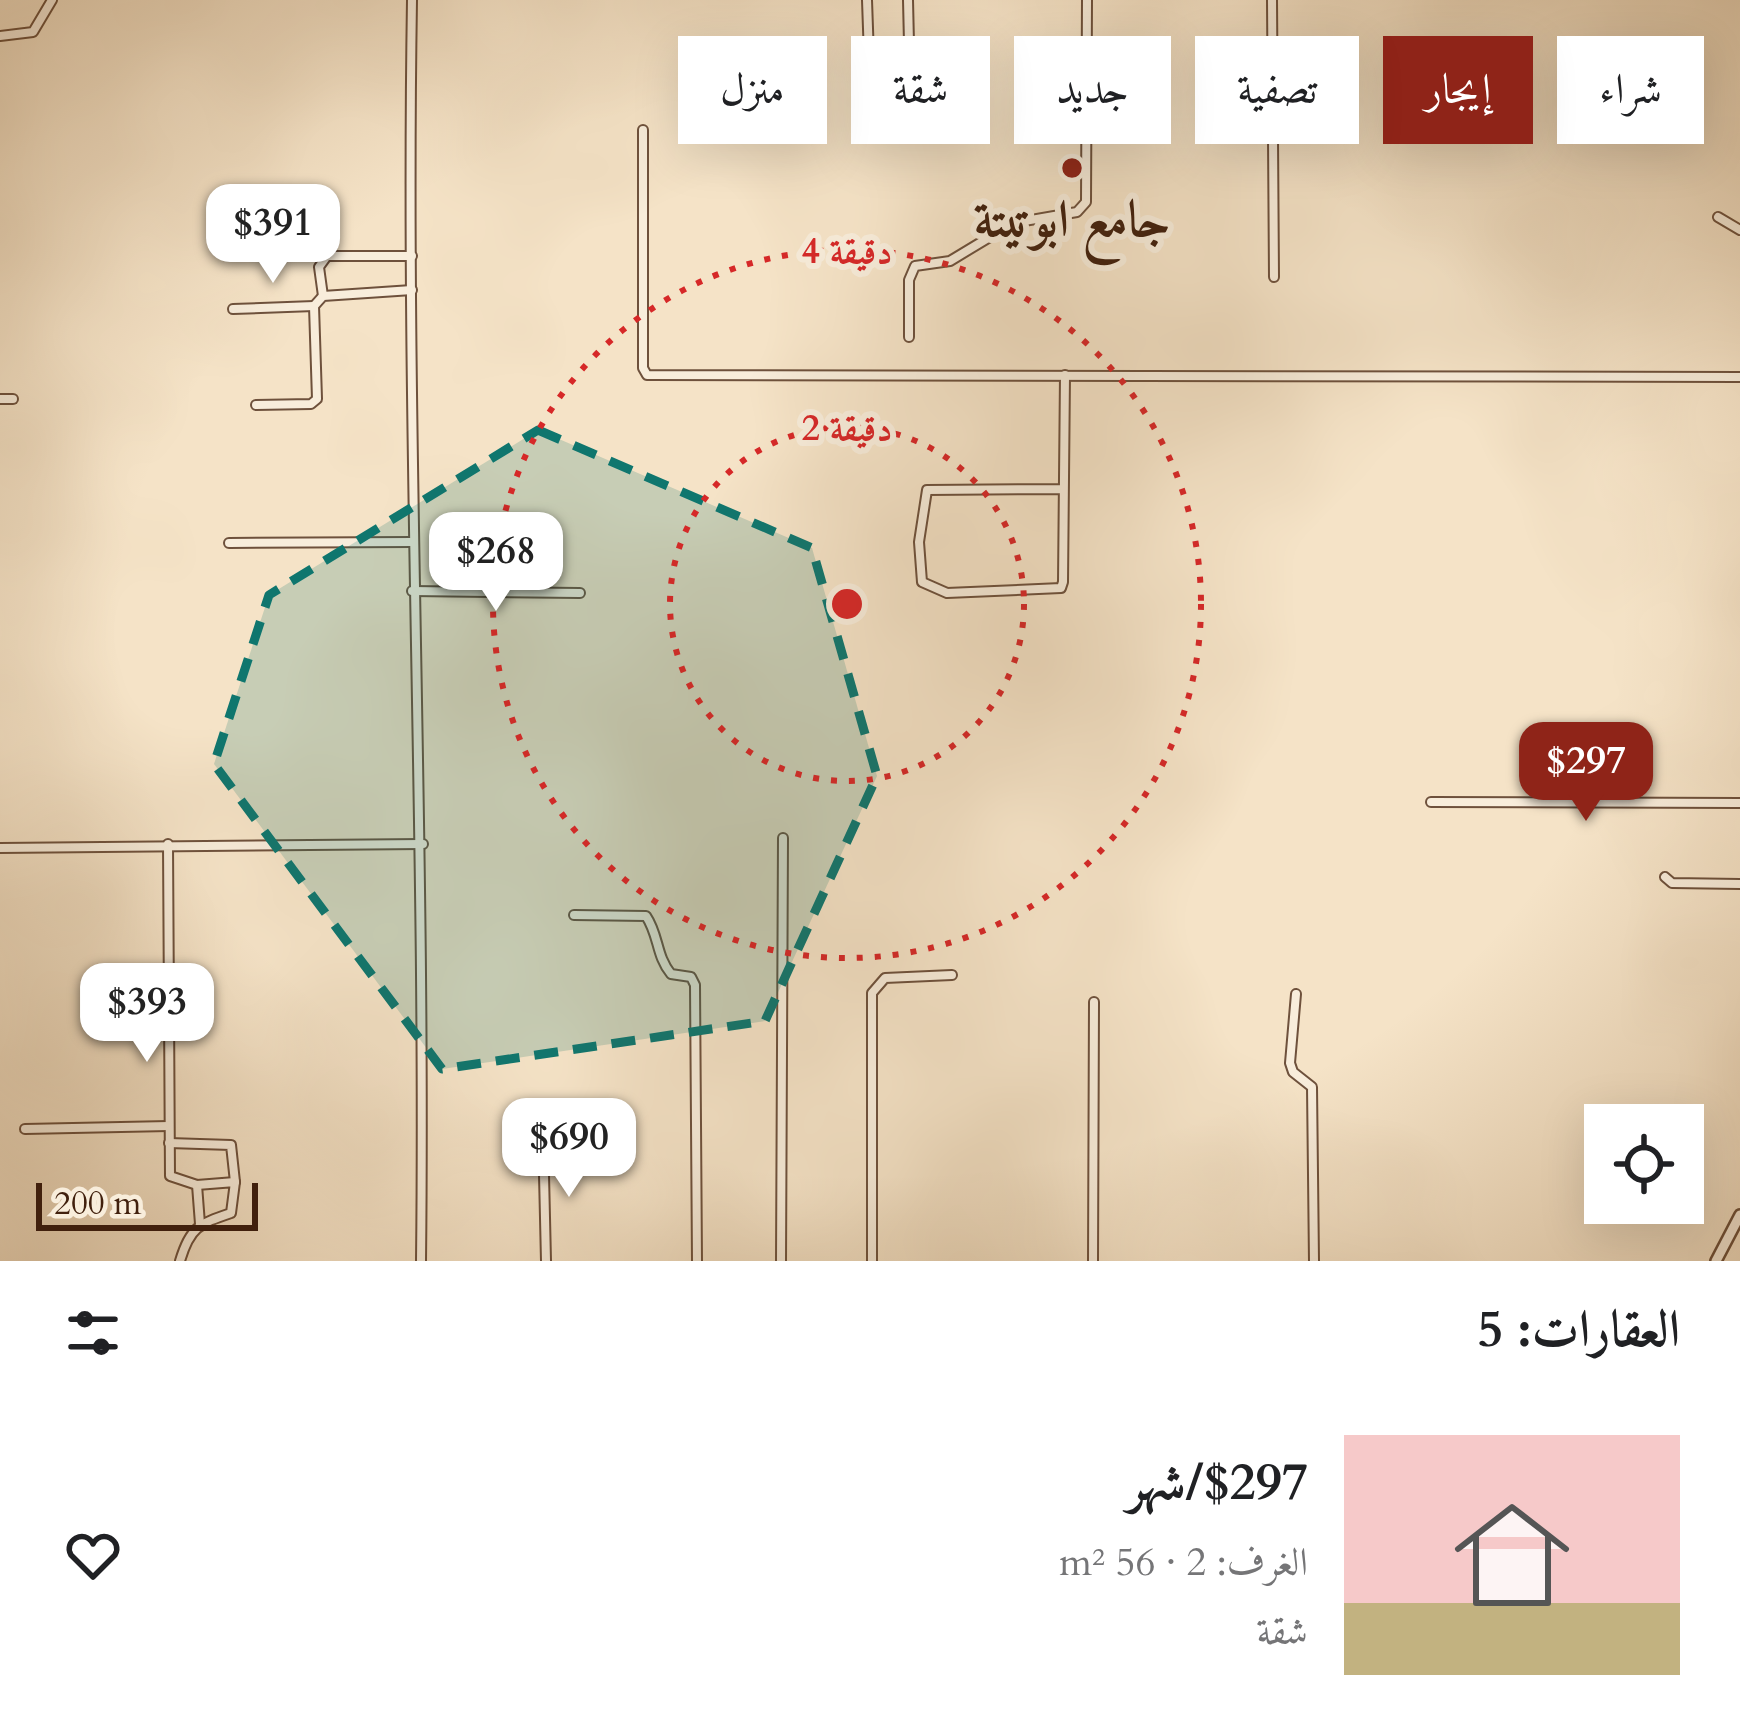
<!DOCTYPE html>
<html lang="ar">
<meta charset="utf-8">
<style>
:root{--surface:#fff;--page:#f6f6f6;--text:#202124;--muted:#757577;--accent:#8f2418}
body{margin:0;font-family:Cardo,Amiri,serif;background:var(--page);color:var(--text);direction:rtl;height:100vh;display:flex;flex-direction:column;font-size:45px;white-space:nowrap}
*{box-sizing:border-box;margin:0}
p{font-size:39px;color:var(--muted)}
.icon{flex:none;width:66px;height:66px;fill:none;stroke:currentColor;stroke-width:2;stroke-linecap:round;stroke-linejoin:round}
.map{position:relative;height:1261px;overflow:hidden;direction:ltr}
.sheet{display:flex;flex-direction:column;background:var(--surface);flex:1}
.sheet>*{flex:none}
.top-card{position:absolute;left:36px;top:36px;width:1668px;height:108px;direction:rtl;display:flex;gap:24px}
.fabs{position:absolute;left:1584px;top:1104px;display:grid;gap:24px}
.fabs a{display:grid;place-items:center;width:120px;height:120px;border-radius:0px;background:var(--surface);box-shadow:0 12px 48px #0002;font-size:60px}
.scale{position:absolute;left:36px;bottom:30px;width:222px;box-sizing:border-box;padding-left:12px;border:6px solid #41200d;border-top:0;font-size:33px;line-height:42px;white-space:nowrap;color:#41200d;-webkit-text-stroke:9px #f8eddb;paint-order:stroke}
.price{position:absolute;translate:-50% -102px;padding:0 27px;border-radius:24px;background:#fff;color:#222;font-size:39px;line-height:78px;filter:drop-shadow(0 3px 6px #0008)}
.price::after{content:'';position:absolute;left:50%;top:72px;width:36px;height:27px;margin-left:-18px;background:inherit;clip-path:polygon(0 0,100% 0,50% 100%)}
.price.on{background:var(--accent);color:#fff}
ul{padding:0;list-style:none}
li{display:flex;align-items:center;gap:36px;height:300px;padding:0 60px}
li span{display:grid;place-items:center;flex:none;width:336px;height:240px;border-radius:0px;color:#555}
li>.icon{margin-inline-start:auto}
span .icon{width:144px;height:144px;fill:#fffc;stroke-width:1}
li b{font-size:51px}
h2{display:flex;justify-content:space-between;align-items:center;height:144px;padding:0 60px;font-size:51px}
.chip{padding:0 42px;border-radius:0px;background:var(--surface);box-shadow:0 12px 48px #0002;font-size:42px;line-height:108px}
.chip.on{background:var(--accent);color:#fff}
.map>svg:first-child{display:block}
</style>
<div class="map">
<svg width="1740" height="1261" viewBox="0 0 1740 1261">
<rect width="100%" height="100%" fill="#f5e3c7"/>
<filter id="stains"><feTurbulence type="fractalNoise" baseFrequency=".00167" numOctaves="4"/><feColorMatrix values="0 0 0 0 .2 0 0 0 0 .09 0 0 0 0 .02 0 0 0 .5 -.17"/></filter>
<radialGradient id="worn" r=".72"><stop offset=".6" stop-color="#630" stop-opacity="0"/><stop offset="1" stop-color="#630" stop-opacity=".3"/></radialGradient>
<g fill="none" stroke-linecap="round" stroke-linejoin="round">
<defs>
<g id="minor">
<path d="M412,0C405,421 426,840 421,1261"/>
<polyline points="867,0 871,114"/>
<polyline points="908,0 909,43"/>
<polyline points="1272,0 1274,277"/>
<polyline points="0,36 33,32 52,0"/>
<polyline points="643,130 643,368 647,375 1740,377"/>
<polyline points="1718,217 1740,230"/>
<polyline points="323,296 319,267 327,256 412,256"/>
<polyline points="233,309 314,306"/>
<polyline points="909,337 909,280 915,266 950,261 1013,223 1077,212 1086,202 1087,0"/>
<polyline points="0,399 13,399"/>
<polyline points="256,405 311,404 317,399 314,306 323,296 412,290"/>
<polyline points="1063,489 927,490 919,542 922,582 947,593 1061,588 1063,582 1065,375"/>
<polyline points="229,543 413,542"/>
<polyline points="412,591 580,593"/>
<polyline points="1431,802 1740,803"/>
<path d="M168,844L170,1176L197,1185L235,1182L231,1213C199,1224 190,1227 180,1261"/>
<polyline points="0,848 423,844"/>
<polyline points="1665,877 1672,883 1740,884"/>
<path d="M574,915L646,916C659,935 656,956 671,974L691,977L695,985L697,1261"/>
<polyline points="1296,994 1290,1063 1293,1072 1312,1087 1314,1261"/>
<polyline points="25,1129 169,1126"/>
<polyline points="169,1143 231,1145 235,1182"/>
<polyline points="197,1185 200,1224"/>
<polyline points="546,1261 543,1131 574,1125"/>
<polyline points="781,1261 783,838"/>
<polyline points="872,1261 872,993 885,978 952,975"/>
<polyline points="1093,1261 1094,1002"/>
</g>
<polyline id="tertiary" points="1716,1261 1740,1215"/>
</defs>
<!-- minor casing -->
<use href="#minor" stroke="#6e513c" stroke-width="12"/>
<!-- tertiary casing -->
<use href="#tertiary" stroke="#6e513c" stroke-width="14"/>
<!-- minor -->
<use href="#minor" stroke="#f8eddb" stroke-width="8"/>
<!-- tertiary -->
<use href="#tertiary" stroke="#f8eddb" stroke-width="9"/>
</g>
<!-- marked area -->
<path fill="#0f766e" fill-opacity="0.2" stroke="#0f766e" stroke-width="9" stroke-dasharray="24 15" stroke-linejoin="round" d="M538,430L812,548L877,776L765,1021L442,1069L214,764L269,595Z"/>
<!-- distance rings -->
<g fill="none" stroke="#d62828" stroke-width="6" stroke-dasharray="6 12">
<circle cx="847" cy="604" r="177"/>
<circle cx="847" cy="604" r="354"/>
</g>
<!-- markers -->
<circle fill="#8f2418" stroke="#f8eddb" stroke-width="4.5" cx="1072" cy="168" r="12"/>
<g text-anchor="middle" stroke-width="12" stroke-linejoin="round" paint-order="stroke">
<!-- poi labels -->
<g font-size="51" font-weight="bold" fill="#41200d" stroke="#f8eddb">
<text x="1072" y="236">جامع ابوتيتة</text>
</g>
</g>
<circle cx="847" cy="604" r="18" fill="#d62828" stroke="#f8eddb" stroke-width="6"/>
<g font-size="36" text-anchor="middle" font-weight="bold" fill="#d62828" stroke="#f8eddb" stroke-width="12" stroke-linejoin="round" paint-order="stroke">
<text x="847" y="263">4 دقيقة</text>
<text x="847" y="440">2 دقيقة</text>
</g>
<rect width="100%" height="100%" filter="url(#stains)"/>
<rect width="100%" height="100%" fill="url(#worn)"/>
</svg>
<div class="fabs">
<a><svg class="icon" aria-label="locate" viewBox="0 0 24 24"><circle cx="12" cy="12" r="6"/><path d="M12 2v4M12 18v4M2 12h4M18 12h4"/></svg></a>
</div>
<div class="scale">200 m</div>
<b class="price" style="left:273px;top:286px">$391</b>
<b class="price" style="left:496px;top:614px">$268</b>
<b class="price on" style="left:1586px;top:824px">$297</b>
<b class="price" style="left:147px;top:1065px">$393</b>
<b class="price" style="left:569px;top:1200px">$690</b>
<div class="top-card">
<a class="chip">شراء</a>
<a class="chip on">إيجار</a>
<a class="chip">تصفية</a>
<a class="chip">جديد</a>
<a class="chip">شقة</a>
<a class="chip">منزل</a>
</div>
</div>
<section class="sheet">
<h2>العقارات: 5<svg class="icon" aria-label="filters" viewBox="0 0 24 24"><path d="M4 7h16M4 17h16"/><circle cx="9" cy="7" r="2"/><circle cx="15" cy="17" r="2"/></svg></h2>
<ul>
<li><span style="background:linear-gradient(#f6c9c9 70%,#c2b280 0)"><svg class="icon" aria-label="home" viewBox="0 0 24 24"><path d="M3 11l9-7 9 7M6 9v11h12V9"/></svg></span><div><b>$297/شهر</b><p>الغرف: 2 · 56 m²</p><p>شقة</p></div><svg class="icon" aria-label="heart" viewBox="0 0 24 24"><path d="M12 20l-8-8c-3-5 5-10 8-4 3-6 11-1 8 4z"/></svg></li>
</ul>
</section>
